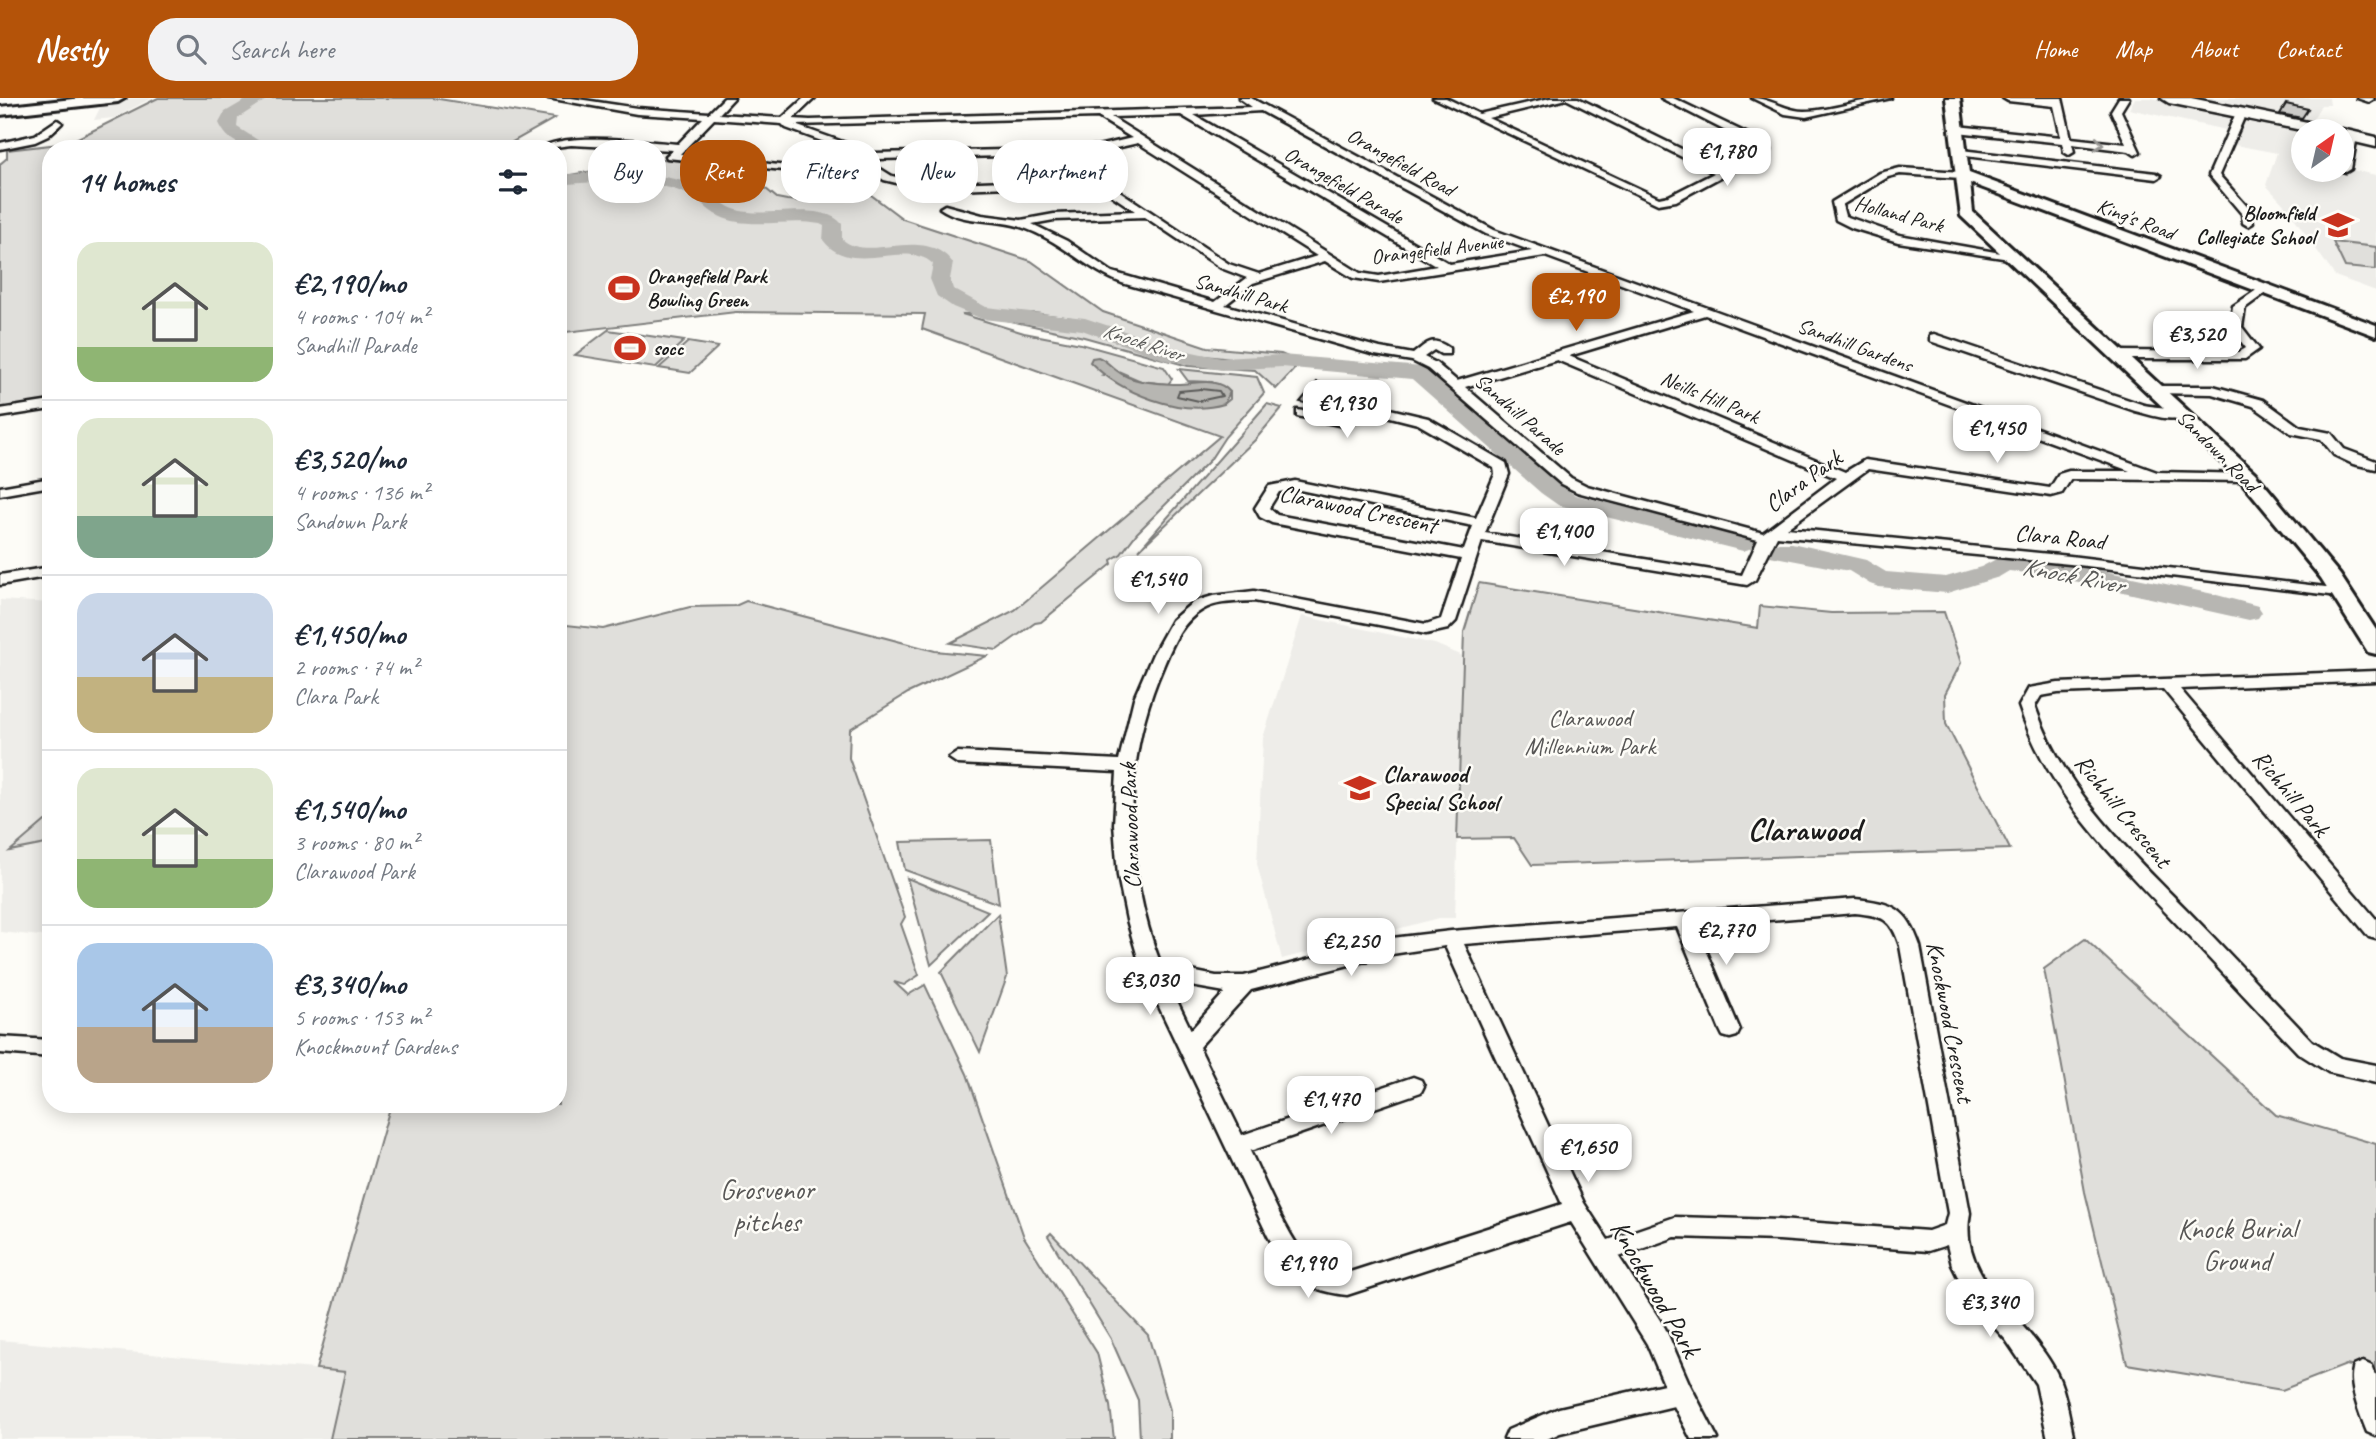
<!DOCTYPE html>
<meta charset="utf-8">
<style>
:root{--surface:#fff;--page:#f2f2f3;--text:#1f2937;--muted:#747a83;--line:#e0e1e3;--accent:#b45309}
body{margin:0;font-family:Caveat,sans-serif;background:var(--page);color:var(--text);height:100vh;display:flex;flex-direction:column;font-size:26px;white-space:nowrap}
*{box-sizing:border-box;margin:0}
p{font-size:23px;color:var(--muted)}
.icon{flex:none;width:38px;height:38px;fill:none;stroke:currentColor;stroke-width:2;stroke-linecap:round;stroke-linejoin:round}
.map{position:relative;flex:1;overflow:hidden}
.details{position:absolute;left:42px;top:42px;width:525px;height:973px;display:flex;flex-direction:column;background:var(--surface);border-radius:28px;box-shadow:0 4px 18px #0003}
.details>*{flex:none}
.hud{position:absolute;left:588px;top:42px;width:665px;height:63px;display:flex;gap:14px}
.needle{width:46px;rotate:34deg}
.tools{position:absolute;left:2291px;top:21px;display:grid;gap:14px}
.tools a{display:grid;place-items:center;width:63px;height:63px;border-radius:50%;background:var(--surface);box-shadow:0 4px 18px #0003;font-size:35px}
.price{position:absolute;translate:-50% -60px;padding:0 16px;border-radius:14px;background:#fff;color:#222;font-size:23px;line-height:46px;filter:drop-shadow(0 2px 4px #0008)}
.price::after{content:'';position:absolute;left:50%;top:42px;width:21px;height:16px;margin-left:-10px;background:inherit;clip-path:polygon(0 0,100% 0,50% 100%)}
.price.on{background:var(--accent);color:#fff}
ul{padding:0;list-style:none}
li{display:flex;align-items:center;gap:21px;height:175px;padding:0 35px}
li+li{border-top:2px solid var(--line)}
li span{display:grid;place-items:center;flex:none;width:196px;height:140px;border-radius:21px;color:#555}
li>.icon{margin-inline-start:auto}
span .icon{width:84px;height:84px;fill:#fffc;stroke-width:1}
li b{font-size:30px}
h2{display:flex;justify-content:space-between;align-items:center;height:84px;padding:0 35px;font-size:30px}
.chip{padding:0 24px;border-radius:28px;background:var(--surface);box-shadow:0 4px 18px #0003;font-size:24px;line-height:63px}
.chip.on{background:var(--accent);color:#fff}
header{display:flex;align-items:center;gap:42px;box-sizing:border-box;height:98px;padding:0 35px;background:var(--accent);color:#fff}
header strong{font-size:33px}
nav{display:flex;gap:38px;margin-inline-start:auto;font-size:24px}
.search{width:490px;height:63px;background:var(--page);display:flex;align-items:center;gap:18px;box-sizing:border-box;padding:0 24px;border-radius:28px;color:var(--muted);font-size:26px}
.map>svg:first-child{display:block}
</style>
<header>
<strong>Nestly</strong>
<div class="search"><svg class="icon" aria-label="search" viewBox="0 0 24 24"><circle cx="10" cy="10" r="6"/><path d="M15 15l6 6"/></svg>Search here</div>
<nav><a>Home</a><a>Map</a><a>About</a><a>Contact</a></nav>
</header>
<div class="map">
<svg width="2376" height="1341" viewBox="0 0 2376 1341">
<rect width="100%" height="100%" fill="#fdfcf7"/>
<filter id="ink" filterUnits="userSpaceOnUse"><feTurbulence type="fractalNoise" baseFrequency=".0143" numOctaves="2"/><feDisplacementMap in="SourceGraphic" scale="14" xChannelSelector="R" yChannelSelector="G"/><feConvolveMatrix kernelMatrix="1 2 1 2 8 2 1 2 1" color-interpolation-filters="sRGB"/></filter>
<g filter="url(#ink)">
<!-- built -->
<g fill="#eeede9">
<polygon points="111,0 152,0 114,20 94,22 102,6"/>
<polygon points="2135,0 2152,0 2306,33 2303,33 2303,72 2342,70 2376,77 2376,193 2335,178 2288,111 2266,87 2277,55 2235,47 2235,34 2129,11"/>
<polygon points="2200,0 2329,0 2330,7 2321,7 2310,26 2201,3"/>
<polygon points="0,502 51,505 51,839 0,834"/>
<polygon points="1302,518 1435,546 1463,558 1455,820 1439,820 1282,861 1257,766 1263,640"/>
<polygon points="0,1242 346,1274 330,1341 0,1341"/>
</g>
<!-- green -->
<g fill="#e0dfdb" stroke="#7e7e7c" stroke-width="2">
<polygon points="158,0 433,0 555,20 500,51 51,51 51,305 0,313 0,66 7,60 7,52 68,45"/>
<polygon points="662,61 728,67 754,81 777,100 787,102 801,103 843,92 871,97 903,121 1031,163 1103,214 1207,249 1281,256 1295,262 1249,263 1188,256 1072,220 1034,215 962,216 1024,235 1081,246 1164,269 1172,281 1168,286 1141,283 1116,272 1103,277 1224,306 1230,301 1230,294 1212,284 1188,283 1179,271 1257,279 1264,295 1225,339 1210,362 1137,435 1121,456 1111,462 1112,466 1041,524 1035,525 997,552 950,545 1015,512 1220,338 922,231 925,216 736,214 558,235 558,79"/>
<polygon points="2333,144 2376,149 2376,172 2345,169"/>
<polygon points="1001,221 1034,221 1075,226 1201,265 1247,269 1300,265 1276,291 1255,272 1188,268 1084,239"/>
<polygon points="608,232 684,243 655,270 575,257"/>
<polygon points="688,244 718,249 690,275 659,270"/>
<polygon points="1267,306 1282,310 1255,342 1139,452"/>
<polygon points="1479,485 1758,530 1760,508 1831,515 1944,514 1961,565 1945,596 1946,626 2010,751 1532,767 1514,740 1457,741 1464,534"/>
<polygon points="746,503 935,553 987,558 908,595 850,631 849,660 905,819 901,826 919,877 904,887 894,884 908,897 925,887 967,976 1024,1139 1097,1255 1110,1308 1114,1341 330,1341 345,1274 316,1271 391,1006 558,1006 558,526 603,531 690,509 735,508"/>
<polygon points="45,723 51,723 51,745 10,753"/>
<polygon points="991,742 999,806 905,772 900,744"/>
<polygon points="907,780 988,813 931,867"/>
<polygon points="998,816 1007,879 980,954 941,874"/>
<polygon points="2085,841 2276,1017 2376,1046 2376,1273 2346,1267 2282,1292 2127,1266 2085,1094 2044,871"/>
<polygon points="1051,1135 1148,1237 1170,1312 1170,1341 1140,1341 1138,1302 1111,1241 1048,1138"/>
</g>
<!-- water -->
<path fill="#b7b6b2" stroke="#797876" stroke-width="2" d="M1098,259C1106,262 1109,267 1116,272C1132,285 1154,285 1174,286C1193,287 1216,277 1230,294L1224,306C1180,319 1121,295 1090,264L1092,260Z"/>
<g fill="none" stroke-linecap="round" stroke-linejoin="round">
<!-- shore -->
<polygon stroke="#5a5a58" stroke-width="2" points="1201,291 1219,293 1222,298 1199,303 1177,298 1179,293"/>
<!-- river -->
<g fill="#b7b6b2" fill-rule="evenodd">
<path d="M249,0H269L238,20L237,29L272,51C250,51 229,48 219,25L225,14Z"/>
<path d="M608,74C638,75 669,77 698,88C718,96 721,112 749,114C773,117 826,105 842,126V141C868,166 924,126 953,165L950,181L953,191L986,209L1085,220L1178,251L1221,260L1282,257L1422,269L1428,271L1557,385L1575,397L1752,440L1756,445L1752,450L1743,453L1558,407L1541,395L1412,281L1282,269L1221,272L1165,262L1082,232L982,221L953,209L937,198L930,181L933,166C906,140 851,180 823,142L824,128L820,126C791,121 762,129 733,123C708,117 706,105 687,96C650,80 598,83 558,87V77Z"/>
<polygon points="1779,445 1792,445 1866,462 1886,474 1946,479 1981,469 2004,457 2047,461 2213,496 2258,508 2262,514 2258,520 2249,522 2047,477 2009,473 1999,479 1947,495 1879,489 1870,486 1849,473 1770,458 1766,453 1770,448"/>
</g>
</g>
<!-- building -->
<g fill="#cccbc8" stroke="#1c1c1c" stroke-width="2">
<polygon points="2286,6 2308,11 2302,20 2280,16"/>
<polygon points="1317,284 1343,291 1326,310 1300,304"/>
</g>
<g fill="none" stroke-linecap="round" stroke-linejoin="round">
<defs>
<g id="street">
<path d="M548,0H571L637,10L709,15L724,0H734L719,16L782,20L804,0H815L793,21L810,22L1252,9L1239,0H1251L1494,132L2157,374L2253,376V382L2248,383L2071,381L2062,395L2051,398L1868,371L1787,430L2070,458L2342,491L2347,493L2350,496L2347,499L2070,466L1777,438L1755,482L1747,487L1482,443L1456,523L1448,531L1426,536L1254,503C1237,504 1217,503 1202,512C1181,524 1172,548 1163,569C1121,665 1124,770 1161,867L1216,878H1244L1392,840L1451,833L1855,801C1894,805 1907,810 1920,848L1970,1115C1957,1182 2028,1219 2056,1274C2066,1293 2069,1320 2074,1341H2048L2036,1286L2006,1242L1969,1201L1952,1167L1947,1147L1928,1153L1779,1142L1675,1139L1619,1159L1665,1230L1689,1285L1718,1341H1691L1674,1308L1560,1335L1547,1341H1504L1508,1332L1559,1310L1664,1286L1647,1246L1571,1124L1347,1197C1301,1192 1289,1177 1268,1138L1142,873L1127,822L1118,778L1114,726L1117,674L958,666L949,660L958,654L1119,662L1134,600L1153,556L1172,522L1193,504L1213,498L1254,493L1426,526L1441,521L1461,461L1272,425L1260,419L1255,410L1269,388L1295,383L1476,420L1495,376L1494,370L1418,326L1367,313L1348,329L1297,318V312L1345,320L1366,299H1376L1378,302L1373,307L1428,320L1506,365L1509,376L1485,435L1742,477L1758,442L1577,394L1561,386L1428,271L1412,263L1375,257L1122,185C1085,171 1057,139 1018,128C993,121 961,125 940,110L945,107L982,117L1021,122L1054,116L1135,113L1095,86L926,92L884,82L867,71L868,60L786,30L782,26L714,21L680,56L779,67L783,68V72L667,60L666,58L673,52L571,47L540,51C563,33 647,44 678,46L703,20L637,16ZM1261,13L1486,136L1532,153L1450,166L1194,17ZM1181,17L1437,168L1379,178L1360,175L1111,19ZM1098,19L1132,40L1098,48L1054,51L874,55L795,27ZM1138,45L1317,158L1259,176L1229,166L1064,56L1098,54ZM1052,57L1086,80L926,86L892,78L876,68L878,61ZM1145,119L1221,170L1247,180L1215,204L1112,174L1067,143L1032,126L1054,122ZM1545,158L1694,213L1457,283L1436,265L1424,259L1434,252L1441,256H1449V250C1431,238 1429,244 1413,256L1380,250L1225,207L1253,185L1325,163L1353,180L1379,184ZM1705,217L2130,373H2069L2059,376L2050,390L1865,362L1845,374L1569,258ZM1557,262L1836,380L1763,435L1587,388L1571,380L1465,289ZM1295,391L1473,428L1464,452L1277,417L1269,410L1279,394ZM1855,815C1883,818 1891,820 1900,848L1948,1115L1945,1127L1928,1133L1779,1122L1675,1119L1608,1142L1584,1105L1464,846L1677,829L1720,932L1723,938L1730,940L1737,938L1740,932L1696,828ZM1445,848L1562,1106L1347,1175C1336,1174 1324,1174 1315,1167C1291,1150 1264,1081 1250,1053L1421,994L1424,988L1421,982L1413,979L1242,1037L1199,949L1251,892L1392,856ZM1168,884L1225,894L1191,932Z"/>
<path d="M1433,0H1446L1479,16L1550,0H1578L1722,71L1761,51L1661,0H1673L1769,46L1771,52L1676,103L1658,106ZM1567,1L1568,2L1714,75L1669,98L1659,100L1488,20Z"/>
<path d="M1752,0C1771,0 1785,13 1804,13C1833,13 1861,0 1891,0L1806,19L1785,16Z"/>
<polygon points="2003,0 2062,0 2071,40 2126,46 2111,13 2119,0 2129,0 2121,13 2140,54 2135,57 2129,53 2072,46 2074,54 2069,57 2064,54 2062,45 1957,34 1952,31 1957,28 2061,39 2054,8 2008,3"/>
<polygon points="2357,0 2373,0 2374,1 2369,4"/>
<polygon points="2241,12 2246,15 2219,77 2251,113 2253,125 2248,128 2243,125 2242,116 2209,77 2236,15"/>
<polygon points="57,22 62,25 60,27 48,38 35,44 0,51 0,45 35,37"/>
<polygon points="2352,35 2357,38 2351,71 2346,74 2342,73 2347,38"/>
<polygon points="1961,52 2156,75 2161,78 2156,81 1957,57 1956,55"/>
<polygon points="1900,70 1961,74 1966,77 1961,80 1900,76 1888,79 1842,107 1845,118 1899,137 2012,157 2018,160 2016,162 1898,144 1852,130 1836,122 1832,104 1880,75"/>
<polygon points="2261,189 2271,191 2245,210 2242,229 2259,251 2245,261 2117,261 2111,257 2117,253 2239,254 2246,250 2230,229 2233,208"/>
<path d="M1934,236L2144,307C2157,310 2178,309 2188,316C2174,326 2151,317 2135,313L1930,243V237Z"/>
<polygon points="2156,288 2213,288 2263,302 2300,329 2331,335 2344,351 2376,363 2376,371 2353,366 2334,357 2321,341 2291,335 2253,308 2212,296 2151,295 2150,292"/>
<polygon points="51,303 51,311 0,319 0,311"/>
<polygon points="51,380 51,388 0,397 0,389"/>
<polygon points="51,469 51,478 0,487 0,477"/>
<path d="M2376,573V583L2180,591L2376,821V841L2369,839L2163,591L2058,595L2041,598L2035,608C2064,692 2126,750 2187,812C2229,855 2270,899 2312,943L2340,960L2376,967V985L2328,974L2298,955C2256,911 2215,866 2173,822C2111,757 2048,695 2019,608L2029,590L2058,585Z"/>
<polygon points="0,939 51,942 51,959 0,955"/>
<path d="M2363,1264L2372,1268L2376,1278V1338L2367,1334C2360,1317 2347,1285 2354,1268Z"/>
</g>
<g id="secondary">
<polygon points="82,0 125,0 118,4 0,17 0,9"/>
<polygon points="1946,0 1960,0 1969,75 2376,227 2376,238 1970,85 1973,114 2255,375 2340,477 2376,532 2376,556 2368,554 2321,480 2241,383 1961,118"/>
</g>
<g id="primary">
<polygon points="2161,0 2191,0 2327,28 2335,33 2306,33 2169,5"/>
<polygon points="2342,31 2376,39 2376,49 2342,41 2342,33 2336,33"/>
</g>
</defs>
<!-- street casing -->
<use href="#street" stroke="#1c1c1c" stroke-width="5"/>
<!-- secondary casing -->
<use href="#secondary" stroke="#1c1c1c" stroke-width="6"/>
<!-- primary casing -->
<use href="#primary" stroke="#1c1c1c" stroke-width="5"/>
<!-- street -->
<use href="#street" fill="#fdfcf7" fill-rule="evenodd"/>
<!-- secondary -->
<use href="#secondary" fill="#fdfcf7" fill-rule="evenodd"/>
<!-- primary -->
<use href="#primary" fill="#fdfcf7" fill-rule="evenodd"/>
</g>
<!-- one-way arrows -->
<defs><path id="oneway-chevron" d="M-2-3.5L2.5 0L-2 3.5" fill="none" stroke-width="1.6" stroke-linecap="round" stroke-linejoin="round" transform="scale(1.75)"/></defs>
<use stroke="#989794" href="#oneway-chevron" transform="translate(2099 46) rotate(6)"/>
</g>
<!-- icons -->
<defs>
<symbol id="school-bare" viewBox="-9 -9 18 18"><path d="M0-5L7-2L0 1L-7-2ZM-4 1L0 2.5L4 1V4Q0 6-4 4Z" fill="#c8321e" stroke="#fdfcf7" stroke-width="2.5" paint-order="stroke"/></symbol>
<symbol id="stadium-bare" viewBox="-9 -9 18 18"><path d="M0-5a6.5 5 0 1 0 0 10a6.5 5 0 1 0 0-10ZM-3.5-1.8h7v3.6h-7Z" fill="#c8321e" stroke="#fdfcf7" stroke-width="2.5" paint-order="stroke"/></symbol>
</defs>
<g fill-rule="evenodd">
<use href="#school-bare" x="2316" y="105" width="44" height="44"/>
<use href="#stadium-bare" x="602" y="168" width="44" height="44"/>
<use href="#stadium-bare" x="608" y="228" width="44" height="44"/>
<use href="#school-bare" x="1338" y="668" width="44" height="44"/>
</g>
<g text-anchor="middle" stroke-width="5" stroke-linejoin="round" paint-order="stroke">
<!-- far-street labels -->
<g font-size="21" fill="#1c1c1c" stroke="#fdfcf7">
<text transform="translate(1401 64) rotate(29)" y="7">Orangefield Road</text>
<text transform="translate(1344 87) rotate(30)" y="7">Orangefield Parade</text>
<text transform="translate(1899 116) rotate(15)" y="7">Holland Park</text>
<text transform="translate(2136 121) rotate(21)" y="7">King's Road</text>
<text transform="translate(1437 151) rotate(-7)" y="7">Orangefield Avenue</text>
<text transform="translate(1241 195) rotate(16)" y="7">Sandhill Park</text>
<text transform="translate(1855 247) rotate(20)" y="7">Sandhill Gardens</text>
<text transform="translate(1710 299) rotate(23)" y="7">Neills Hill Park</text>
<text transform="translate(1520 316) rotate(41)" y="7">Sandhill Parade</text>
<text transform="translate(2218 353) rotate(45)" y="7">Sandown Road</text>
</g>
<!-- far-poi labels -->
<g font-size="21" font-weight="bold" fill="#1c1c1c" stroke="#fdfcf7" text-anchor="start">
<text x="2315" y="122" text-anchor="end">Bloomfield<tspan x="2315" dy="24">Collegiate School</tspan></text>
<text x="647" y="185">Orangefield Park<tspan x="647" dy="24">Bowling Green</tspan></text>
<text x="653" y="257">socc</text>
</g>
<!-- far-water labels -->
<g font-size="21" font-style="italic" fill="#5a5a58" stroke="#fdfcf7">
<text transform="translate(1143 244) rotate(18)" y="7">Knock River</text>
</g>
<!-- street labels -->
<g font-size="24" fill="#1c1c1c" stroke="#fdfcf7">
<text transform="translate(1803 383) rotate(-36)" y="8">Clara Park</text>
<text transform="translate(1358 411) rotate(12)" y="8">Clarawood Crescent</text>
<text transform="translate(2060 439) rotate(6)" y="8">Clara Road</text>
<text transform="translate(2291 695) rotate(50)" y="8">Richhill Park</text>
<text transform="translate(2123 713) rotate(51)" y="8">Richhill Crescent</text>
<text transform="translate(1130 728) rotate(-92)" y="8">Clarawood Park</text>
<text transform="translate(1950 924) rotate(79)" y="8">Knockwood Crescent</text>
</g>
<!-- park labels -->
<g font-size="24" fill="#575655" stroke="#fdfcf7">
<text x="1590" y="628">Clarawood<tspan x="1590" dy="28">Millennium Park</tspan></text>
</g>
<!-- poi labels -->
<g font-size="24" font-weight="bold" fill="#1c1c1c" stroke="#fdfcf7" text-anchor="start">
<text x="1383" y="684">Clarawood<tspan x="1383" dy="28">Special School</tspan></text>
</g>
<!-- water labels -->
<g font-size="26" font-style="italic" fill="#5a5a58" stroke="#fdfcf7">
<text transform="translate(2073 477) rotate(11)" y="9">Knock River</text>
</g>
<!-- near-park labels -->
<g font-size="28" fill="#575655" stroke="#fdfcf7">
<text x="767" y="1101">Grosvenor<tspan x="767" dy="32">pitches</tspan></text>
<text x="2237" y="1140">Knock Burial<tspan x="2237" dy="32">Ground</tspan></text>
</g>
<!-- near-street labels -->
<g font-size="28" fill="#1c1c1c" stroke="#fdfcf7">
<text transform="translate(1656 1190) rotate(60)" y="10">Knockwood Park</text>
</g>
<!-- district labels -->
<g font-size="32" font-weight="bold" fill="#1c1c1c" stroke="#fdfcf7">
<text x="1804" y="742">Clarawood</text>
</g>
</g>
</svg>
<div class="tools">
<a><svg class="needle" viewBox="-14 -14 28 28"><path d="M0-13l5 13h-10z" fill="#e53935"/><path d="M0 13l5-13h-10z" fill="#747a83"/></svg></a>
</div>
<b class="price" style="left:1727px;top:90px">€1,780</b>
<b class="price on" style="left:1576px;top:235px">€2,190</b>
<b class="price" style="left:2197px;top:273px">€3,520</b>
<b class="price" style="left:1347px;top:342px">€1,930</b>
<b class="price" style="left:1997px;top:367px">€1,450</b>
<b class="price" style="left:1564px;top:470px">€1,400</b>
<b class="price" style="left:1158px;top:518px">€1,540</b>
<b class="price" style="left:1726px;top:869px">€2,770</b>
<b class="price" style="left:1351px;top:880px">€2,250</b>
<b class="price" style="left:1150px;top:919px">€3,030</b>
<b class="price" style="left:1331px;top:1038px">€1,470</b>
<b class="price" style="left:1588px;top:1086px">€1,650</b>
<b class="price" style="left:1308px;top:1202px">€1,990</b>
<b class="price" style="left:1990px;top:1241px">€3,340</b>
<div class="hud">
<a class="chip">Buy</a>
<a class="chip on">Rent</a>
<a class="chip">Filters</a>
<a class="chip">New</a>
<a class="chip">Apartment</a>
</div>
<section class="details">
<h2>14 homes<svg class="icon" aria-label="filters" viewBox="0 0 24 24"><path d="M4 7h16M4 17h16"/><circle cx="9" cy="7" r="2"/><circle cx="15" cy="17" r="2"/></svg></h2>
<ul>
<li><span style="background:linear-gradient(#dfe7d0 75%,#8fb573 0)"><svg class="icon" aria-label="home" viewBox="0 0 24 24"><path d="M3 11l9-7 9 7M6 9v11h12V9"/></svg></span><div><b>€2,190/mo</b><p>4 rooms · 104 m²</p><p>Sandhill Parade</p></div></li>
<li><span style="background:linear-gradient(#dfe7d0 70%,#7fa58c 0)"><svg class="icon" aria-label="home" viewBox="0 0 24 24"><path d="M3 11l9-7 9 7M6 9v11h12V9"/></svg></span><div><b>€3,520/mo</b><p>4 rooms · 136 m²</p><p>Sandown Park</p></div></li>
<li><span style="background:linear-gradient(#c9d6e8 60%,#c2b280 0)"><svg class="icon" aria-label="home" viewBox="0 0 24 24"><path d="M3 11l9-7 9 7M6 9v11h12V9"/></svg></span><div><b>€1,450/mo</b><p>2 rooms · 74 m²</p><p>Clara Park</p></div></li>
<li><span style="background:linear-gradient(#dfe7d0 65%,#8fb573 0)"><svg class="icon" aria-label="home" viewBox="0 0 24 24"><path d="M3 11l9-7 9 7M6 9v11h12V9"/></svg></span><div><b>€1,540/mo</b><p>3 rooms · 80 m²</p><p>Clarawood Park</p></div></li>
<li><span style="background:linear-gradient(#a9c7e8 60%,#b9a48a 0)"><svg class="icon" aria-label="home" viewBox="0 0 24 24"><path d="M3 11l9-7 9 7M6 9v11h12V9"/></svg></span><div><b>€3,340/mo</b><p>5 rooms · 153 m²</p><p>Knockmount Gardens</p></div></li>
</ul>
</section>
</div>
